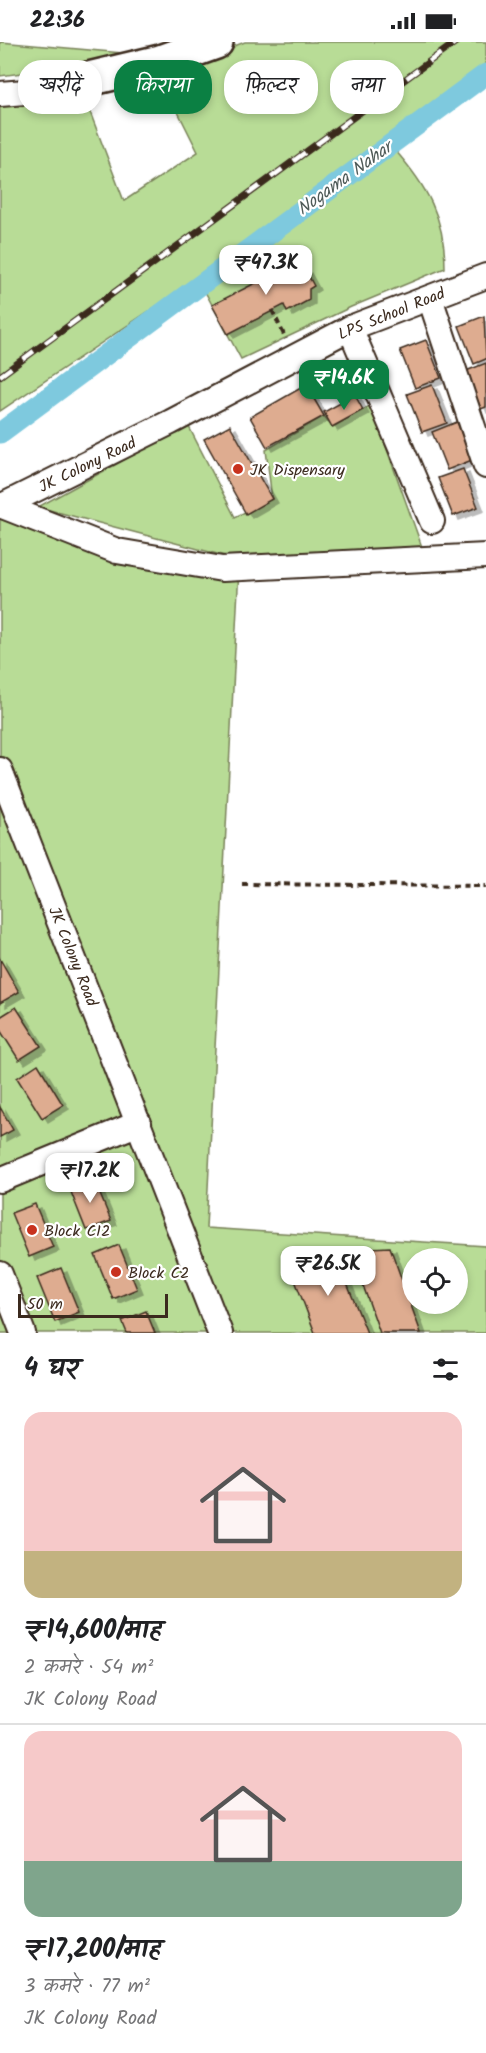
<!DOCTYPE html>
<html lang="hi">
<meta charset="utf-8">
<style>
:root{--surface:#fff;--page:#f6f6f6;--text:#202124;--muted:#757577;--line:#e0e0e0;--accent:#0b8043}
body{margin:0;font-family:Kalam,"Playpen Sans Deva",sans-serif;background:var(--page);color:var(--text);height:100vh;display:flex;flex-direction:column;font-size:22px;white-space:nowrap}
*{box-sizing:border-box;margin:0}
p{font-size:20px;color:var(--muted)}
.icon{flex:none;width:33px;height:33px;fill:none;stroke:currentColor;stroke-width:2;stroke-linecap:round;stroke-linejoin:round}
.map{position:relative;height:1291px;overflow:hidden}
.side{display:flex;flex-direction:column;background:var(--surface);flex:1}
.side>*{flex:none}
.hud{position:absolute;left:18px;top:18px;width:450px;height:54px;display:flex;gap:12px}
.tools{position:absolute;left:402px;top:1206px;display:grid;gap:12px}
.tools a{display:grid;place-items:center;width:66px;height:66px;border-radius:50%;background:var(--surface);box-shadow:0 3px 9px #0003;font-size:30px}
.scale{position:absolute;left:18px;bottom:15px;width:150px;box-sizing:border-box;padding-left:6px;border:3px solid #3b2a1e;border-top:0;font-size:16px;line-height:21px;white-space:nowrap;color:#3b2a1e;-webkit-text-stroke:4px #fff;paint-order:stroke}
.price{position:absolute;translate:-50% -51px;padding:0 14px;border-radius:12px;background:#fff;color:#222;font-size:20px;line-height:39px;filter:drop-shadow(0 2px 3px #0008)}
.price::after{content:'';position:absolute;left:50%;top:36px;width:18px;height:14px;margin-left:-9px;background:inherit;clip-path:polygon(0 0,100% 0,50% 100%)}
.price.active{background:var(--accent);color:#fff}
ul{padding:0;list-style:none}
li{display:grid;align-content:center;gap:12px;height:318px;padding:0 24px}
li+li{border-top:2px solid var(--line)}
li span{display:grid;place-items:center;height:186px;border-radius:18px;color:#555}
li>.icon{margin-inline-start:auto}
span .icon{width:108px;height:108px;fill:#fffc;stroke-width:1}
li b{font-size:26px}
h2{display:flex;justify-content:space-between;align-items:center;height:72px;padding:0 24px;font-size:26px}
.tag{padding:0 21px;border-radius:24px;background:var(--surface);box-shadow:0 3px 9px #0003;font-size:21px;line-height:54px}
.tag.active{background:var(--accent);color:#fff}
.status{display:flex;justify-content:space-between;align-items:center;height:42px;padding:0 30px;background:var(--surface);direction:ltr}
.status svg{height:16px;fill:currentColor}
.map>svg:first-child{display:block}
</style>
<div class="status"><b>22:36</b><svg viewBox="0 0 49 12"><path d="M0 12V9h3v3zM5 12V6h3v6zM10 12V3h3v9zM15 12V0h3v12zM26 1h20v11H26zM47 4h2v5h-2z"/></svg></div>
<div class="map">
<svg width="486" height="1291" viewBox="0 0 486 1291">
<defs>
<filter id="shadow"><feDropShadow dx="6" dy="4" stdDeviation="0" flood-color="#0004"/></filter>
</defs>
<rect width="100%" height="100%" fill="#fff"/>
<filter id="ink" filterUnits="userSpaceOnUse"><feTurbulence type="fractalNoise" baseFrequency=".0167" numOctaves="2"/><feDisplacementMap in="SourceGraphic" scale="12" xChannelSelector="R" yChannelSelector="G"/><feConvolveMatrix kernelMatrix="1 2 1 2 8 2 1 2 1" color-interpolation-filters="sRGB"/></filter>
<g filter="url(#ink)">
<!-- green -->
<g fill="#b8dc96" stroke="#7a835a" stroke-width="1.5" fill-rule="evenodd">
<polygon points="0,0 123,11 67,25 0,34"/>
<polygon points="245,0 486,0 486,40 388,101 192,240 0,369 0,63 82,49 124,159 198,110 159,32"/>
<path d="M394,107C427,144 445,176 445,226L351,265L241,317L202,244Z"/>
<polygon points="371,363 422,505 225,514 38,465 188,383 235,475 272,457 266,408 324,374 333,385"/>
<path d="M0,463L117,509L239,526L206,1186L486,1204V1291H0ZM412,1216H458V1262H412Z"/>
</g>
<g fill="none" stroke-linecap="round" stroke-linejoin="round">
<!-- canal -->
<polyline stroke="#7ec9de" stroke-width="21" points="0,391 486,32"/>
</g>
<!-- building -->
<g fill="#deac90" stroke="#3b2a1e" stroke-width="1.5" filter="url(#shadow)">
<polygon points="288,217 296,222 301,220 314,244 309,247 309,258 287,270 284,263 228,292 212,263 271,233 268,228"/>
<polygon points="484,274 486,317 474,322 459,284"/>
<polygon points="426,298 441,336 415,346 400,308"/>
<polygon points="486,321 486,365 481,367 466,329"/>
<polygon points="306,343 324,374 267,405 250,375"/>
<polygon points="432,343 447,381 422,390 407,352"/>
<polygon points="355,353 363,368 332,385 324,370"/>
<polygon points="457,380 472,418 447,428 432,390"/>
<polygon points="230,383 272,457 246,472 204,397"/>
<polygon points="463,427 478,465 453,474 438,436"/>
<polygon points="0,917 19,950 0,961"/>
<polygon points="16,965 41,1004 19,1018 0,988 0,975"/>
<polygon points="38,1022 63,1063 42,1076 17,1036"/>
<polygon points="0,1065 13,1088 0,1095"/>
<polygon points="93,1135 111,1179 86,1188 69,1145"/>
<polygon points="35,1162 53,1205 29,1215 11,1171"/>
<polygon points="119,1203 137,1247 113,1257 95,1213"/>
<polygon points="390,1205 421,1291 380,1291 350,1207"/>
<polygon points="335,1212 367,1291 315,1291 290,1225"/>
<polygon points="61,1226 79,1270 55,1280 37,1236"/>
<polygon points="146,1269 155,1291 127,1291 122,1279"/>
</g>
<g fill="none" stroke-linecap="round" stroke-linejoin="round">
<defs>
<g id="street">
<polyline points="0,52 38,49"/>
<polyline points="430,256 486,424"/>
<polyline points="350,286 432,479"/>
<polyline points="0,463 117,509 222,527 486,514"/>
<polyline points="2,464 171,380 350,286 486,234"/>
<polyline points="0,728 220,1291"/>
<polyline points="0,1138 139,1081"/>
<polyline points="0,1232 23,1291"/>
</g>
<polyline id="secondary" points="38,49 160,20 216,0"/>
</defs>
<!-- street casing -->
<use href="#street" stroke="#3b2a1e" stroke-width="28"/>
<!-- secondary casing -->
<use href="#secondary" stroke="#3b2a1e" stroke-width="38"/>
<!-- path -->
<g stroke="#3b2a1e" stroke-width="4" stroke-dasharray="6 4.5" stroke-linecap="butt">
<polyline points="272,268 286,297"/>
<polyline points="242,842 486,844"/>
</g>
<!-- street -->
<use href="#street" stroke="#fff" stroke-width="24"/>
<!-- secondary -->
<use href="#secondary" stroke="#fff" stroke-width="33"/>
<defs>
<polyline id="rail" points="0,334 456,0"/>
</defs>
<!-- rail casing -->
<use href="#rail" stroke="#3b2a1e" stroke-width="7"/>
<!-- rail -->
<use href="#rail" stroke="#fff" stroke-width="4.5" stroke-dasharray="14" stroke-linecap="butt"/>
</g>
</g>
<!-- markers -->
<g fill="#c8321e" stroke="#fff" stroke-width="2">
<circle cx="238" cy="427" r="6"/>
<circle cx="32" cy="1188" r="6"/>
<circle cx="116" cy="1230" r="6"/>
</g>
<g text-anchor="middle" stroke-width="4.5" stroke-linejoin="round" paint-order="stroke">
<!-- street labels -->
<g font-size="16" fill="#3b2a1e" stroke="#fff">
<text transform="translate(391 271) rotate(-22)" y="6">LPS School Road</text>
<text transform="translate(87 422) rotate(-26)" y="6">JK Colony Road</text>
<text transform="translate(74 914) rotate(68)" y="6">JK Colony Road</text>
</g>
<!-- poi labels -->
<g font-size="16" fill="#3b2a1e" stroke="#fff" text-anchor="start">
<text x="250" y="433">JK Dispensary</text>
<text x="44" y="1194">Block C12</text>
<text x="128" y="1236">Block C2</text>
</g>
<!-- water labels -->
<g font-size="18" font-style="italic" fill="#4f5a58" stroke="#fff">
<text transform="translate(344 136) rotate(-36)" y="6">Nogama Nahar</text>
</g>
</g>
</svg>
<div class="tools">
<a><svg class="icon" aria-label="locate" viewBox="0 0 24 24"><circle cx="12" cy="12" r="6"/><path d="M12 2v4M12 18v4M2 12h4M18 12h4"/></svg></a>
</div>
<div class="scale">50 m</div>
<b class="price" style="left:266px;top:254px">₹47.3K</b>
<b class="price active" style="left:344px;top:369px">₹14.6K</b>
<b class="price" style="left:90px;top:1162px">₹17.2K</b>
<b class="price" style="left:328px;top:1255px">₹26.5K</b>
<div class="hud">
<a class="tag">खरीदें</a>
<a class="tag active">किराया</a>
<a class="tag">फ़िल्टर</a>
<a class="tag">नया</a>
</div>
</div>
<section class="side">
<h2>4 घर<svg class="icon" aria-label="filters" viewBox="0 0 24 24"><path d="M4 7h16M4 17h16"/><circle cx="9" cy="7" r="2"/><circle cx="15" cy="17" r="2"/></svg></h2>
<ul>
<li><span style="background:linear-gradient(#f6c9c9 75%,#c2b280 0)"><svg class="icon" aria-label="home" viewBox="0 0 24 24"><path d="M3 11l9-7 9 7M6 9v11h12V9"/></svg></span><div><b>₹14,600/माह</b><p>2 कमरे · 54 m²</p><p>JK Colony Road</p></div></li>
<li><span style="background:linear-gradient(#f6c9c9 70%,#7fa58c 0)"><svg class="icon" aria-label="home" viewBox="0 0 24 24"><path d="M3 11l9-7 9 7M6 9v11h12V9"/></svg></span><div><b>₹17,200/माह</b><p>3 कमरे · 77 m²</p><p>JK Colony Road</p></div></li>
</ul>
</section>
